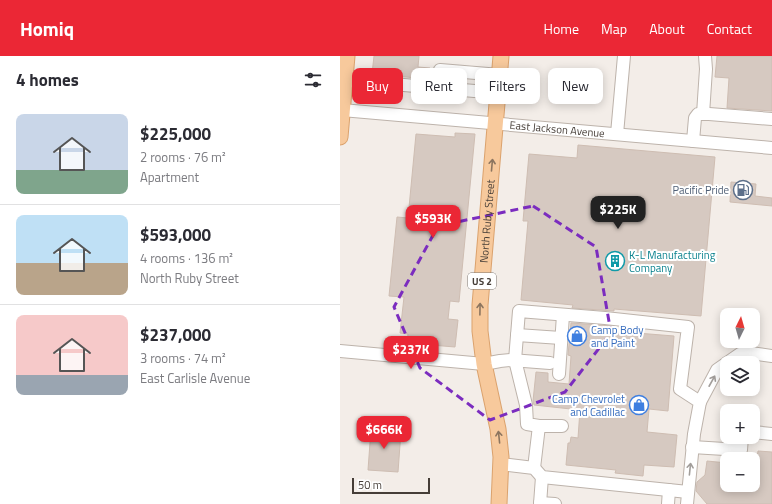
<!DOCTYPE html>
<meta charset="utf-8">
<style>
:root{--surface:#fff;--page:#f2f2f3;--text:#2b2b33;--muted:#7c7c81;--line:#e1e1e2;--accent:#eb2735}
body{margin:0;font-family:"Titillium Web",sans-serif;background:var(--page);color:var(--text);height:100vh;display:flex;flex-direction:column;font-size:15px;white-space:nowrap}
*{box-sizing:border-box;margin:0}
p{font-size:13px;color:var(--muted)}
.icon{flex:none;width:22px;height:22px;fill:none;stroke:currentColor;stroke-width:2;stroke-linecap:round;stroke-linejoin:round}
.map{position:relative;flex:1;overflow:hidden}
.details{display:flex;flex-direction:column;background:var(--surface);width:340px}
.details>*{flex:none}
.hud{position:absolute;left:12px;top:12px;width:360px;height:36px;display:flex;gap:8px}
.needle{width:26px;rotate:5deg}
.controls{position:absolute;left:380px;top:252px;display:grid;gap:8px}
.controls a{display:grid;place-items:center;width:40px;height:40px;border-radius:8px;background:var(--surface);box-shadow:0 2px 10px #0003;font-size:20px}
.scale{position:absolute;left:12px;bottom:10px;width:78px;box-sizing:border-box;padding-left:4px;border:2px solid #453d37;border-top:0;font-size:11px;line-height:14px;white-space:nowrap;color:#453d37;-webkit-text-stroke:3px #fff;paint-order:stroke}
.price{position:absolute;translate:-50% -34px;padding:0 9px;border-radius:8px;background:var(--accent);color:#fff;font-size:13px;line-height:26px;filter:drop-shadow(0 1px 2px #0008)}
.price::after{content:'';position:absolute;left:50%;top:24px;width:12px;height:9px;margin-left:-6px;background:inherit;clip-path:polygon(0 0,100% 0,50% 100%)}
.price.selected{background:#222;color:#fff}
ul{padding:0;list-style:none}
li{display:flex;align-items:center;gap:12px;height:100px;padding:0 16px}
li+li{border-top:1px solid var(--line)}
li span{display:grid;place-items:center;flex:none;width:112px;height:80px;border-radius:8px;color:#555}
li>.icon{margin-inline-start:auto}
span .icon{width:48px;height:48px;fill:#fffc;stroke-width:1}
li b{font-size:17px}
h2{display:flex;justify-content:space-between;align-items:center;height:48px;padding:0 16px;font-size:17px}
.chip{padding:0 14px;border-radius:8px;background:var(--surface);box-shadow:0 2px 10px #0003;font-size:14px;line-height:36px}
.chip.selected{background:var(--accent);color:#fff}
header{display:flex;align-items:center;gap:24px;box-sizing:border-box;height:56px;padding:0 20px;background:var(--accent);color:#fff}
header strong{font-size:19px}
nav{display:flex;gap:22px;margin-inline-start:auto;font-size:14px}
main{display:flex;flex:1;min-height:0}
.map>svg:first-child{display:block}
</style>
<header>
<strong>Homiq</strong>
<nav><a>Home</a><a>Map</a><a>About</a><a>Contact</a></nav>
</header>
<main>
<section class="details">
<h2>4 homes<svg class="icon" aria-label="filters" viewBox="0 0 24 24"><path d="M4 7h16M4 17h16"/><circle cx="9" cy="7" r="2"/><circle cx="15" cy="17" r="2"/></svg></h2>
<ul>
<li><span style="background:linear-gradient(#c9d6e8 70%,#7fa58c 0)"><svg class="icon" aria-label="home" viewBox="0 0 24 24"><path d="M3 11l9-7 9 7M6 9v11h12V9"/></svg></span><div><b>$225,000</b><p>2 rooms · 76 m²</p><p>Apartment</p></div></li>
<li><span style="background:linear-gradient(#bfe0f5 60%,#b9a48a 0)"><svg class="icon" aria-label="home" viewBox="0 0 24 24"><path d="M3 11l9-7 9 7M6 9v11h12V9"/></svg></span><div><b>$593,000</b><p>4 rooms · 136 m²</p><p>North Ruby Street</p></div></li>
<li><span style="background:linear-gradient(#f6c9c9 75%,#9aa5b1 0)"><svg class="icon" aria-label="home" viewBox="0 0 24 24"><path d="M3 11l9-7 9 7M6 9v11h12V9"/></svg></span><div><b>$237,000</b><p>3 rooms · 74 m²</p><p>East Carlisle Avenue</p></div></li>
</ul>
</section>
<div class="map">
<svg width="432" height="448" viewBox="0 0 432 448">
<rect width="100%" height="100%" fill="#f3ede8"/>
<!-- building -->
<g fill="#d6c9c1" stroke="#cebdb2">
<polygon points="34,0 79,0 78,11 90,12 89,23 32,18"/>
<polygon points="377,0 432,0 432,55 387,52 389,22 375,21"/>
<polygon points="115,77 135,78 119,246 110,245 108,263 118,264 115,291 67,287 68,278 60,277 64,241 49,240 57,161 68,162 76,78 115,81"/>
<polygon points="238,89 375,101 361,260 274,253 274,255 232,252 233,249 181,244 188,165 183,165 189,98 237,102"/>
<polygon points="391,126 416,128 415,140 432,142 432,150 390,146"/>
<polygon points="231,267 272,270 272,275 334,280 328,355 309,353 307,376 337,379 334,411 304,409 303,420 275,417 276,414 226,409 228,387 230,387 231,381 238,382 240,354 194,349 193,345 196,316 208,317 208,326 229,328 231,300 228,299"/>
<polygon points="31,373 61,375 58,416 28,414"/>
<polygon points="418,395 432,396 432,448 367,448 356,435 357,426 365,419 367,405 387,407 387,429 413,429 413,402 417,402"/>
</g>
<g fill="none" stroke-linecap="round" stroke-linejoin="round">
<defs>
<g id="minor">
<polyline points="5,24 158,37"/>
<polyline points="98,32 100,14 160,19"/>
<path id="s1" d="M2,54L432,92"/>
<polyline points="363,58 366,13 365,0"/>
<polyline points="277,78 284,0"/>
<polyline points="353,85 355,62 358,58 369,58 432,63"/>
<polyline points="177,279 221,282"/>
<polyline points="0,295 144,308 160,305 171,304 210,307"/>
<polyline points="387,307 400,298 410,297 432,300"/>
<polyline points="219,318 223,259"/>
<polyline points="360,346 377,314 387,307"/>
<polyline points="222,370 199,370 187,368 186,349 175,304 179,255 265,262 348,271 340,333 360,346 354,378 347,448"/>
<polyline points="413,376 432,378"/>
<polyline points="352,391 401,394 402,381"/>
<polyline points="161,408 194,412 202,421 348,436"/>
<polyline points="194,412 199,370"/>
<polyline points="200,447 215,448"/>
<polyline points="200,448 202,421"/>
<polyline points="328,448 329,434"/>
</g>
<g id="major">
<polyline points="0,81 7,0"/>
<path id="s2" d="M159,448L161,401L158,373L144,308L140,275V249L161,0"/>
</g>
</defs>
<!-- minor casing -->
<use href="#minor" stroke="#bdb3ab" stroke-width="14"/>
<!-- major casing -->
<use href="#major" stroke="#dba26d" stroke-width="17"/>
<!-- minor -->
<use href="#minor" stroke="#fff" stroke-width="12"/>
<!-- major -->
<use href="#major" stroke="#f7c99c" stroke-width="15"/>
</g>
<!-- one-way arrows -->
<defs><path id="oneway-shaft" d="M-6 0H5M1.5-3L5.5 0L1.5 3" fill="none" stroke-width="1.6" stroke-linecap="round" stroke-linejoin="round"/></defs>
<g stroke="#8c755f">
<use href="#oneway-shaft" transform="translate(152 109) rotate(-85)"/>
<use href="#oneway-shaft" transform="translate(140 253) rotate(-89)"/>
<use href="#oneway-shaft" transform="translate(159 381) rotate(-96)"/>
</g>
<g stroke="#a29e9b">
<use href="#oneway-shaft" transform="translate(372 325) rotate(-61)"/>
<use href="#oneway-shaft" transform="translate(350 413) rotate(-84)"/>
</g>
<!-- marked area -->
<path fill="none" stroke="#7b2cbf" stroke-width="3" stroke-dasharray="8 5" stroke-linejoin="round" d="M193,150L256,191L271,277L225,336L150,364L80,312L54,251L98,170Z"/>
<!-- icons -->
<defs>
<symbol id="fuel-ring" viewBox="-11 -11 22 22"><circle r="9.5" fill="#fff" stroke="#5c6f8a" stroke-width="1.5"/><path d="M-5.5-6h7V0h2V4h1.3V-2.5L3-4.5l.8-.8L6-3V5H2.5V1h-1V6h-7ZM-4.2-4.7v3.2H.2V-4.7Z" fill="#5c6f8a"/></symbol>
<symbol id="building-ring" viewBox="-11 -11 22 22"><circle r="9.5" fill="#fff" stroke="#0f9aa8" stroke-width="1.5"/><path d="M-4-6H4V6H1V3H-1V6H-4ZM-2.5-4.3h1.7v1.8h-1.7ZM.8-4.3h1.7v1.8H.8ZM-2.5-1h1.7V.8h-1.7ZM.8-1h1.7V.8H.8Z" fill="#0f9aa8"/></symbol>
<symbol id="shop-ring" viewBox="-11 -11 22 22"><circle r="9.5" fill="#fff" stroke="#3f7fe0" stroke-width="1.5"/><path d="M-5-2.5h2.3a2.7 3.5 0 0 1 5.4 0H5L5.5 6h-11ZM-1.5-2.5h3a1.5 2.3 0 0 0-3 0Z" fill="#3f7fe0"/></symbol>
</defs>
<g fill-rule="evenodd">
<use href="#fuel-ring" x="392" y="123" width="22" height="22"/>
<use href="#building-ring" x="264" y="194" width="22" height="22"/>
<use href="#shop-ring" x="226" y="269" width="22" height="22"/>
<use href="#shop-ring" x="288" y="338" width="22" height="22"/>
</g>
<g text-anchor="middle" stroke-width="4" stroke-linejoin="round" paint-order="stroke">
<!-- shield labels -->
<rect fill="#fff" stroke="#7d7773" stroke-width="1" x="128" y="217" width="28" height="16" rx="3"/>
<g font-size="10" font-weight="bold" fill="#453d37">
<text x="142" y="229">US 2</text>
</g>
<!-- street labels -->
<g font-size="11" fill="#453d37" stroke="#fff">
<text dy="4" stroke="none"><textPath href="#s1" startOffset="216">East Jackson Avenue</textPath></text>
<text dy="4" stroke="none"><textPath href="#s2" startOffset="285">North Ruby Street</textPath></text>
</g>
<!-- service labels -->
<g font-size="11" fill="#4e5e75" stroke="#fff" text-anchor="end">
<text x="389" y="138">Pacific Pride</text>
</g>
<!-- culture labels -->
<g font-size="11" fill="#0d838f" stroke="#fff" text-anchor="start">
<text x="289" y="203">K-L Manufacturing<tspan x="289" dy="13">Company</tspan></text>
</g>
<!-- shop labels -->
<g font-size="11" fill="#366cbe" stroke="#fff" text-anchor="start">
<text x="251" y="278">Camp Body<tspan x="251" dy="13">and Paint</tspan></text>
<text x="285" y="347" text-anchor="end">Camp Chevrolet<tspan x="285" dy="13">and Cadillac</tspan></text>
</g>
</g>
</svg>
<div class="controls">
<a><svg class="needle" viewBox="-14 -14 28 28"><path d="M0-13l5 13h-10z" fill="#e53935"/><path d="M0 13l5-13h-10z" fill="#7c7c81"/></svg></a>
<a><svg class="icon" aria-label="layers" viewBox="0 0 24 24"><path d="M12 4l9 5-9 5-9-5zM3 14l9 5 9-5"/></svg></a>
<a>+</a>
<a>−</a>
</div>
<div class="scale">50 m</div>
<b class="price selected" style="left:278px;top:174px">$225K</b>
<b class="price" style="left:93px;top:183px">$593K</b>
<b class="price" style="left:71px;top:314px">$237K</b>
<b class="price" style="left:44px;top:394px">$666K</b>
<div class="hud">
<a class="chip selected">Buy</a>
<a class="chip">Rent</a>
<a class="chip">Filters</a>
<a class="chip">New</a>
</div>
</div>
</main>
